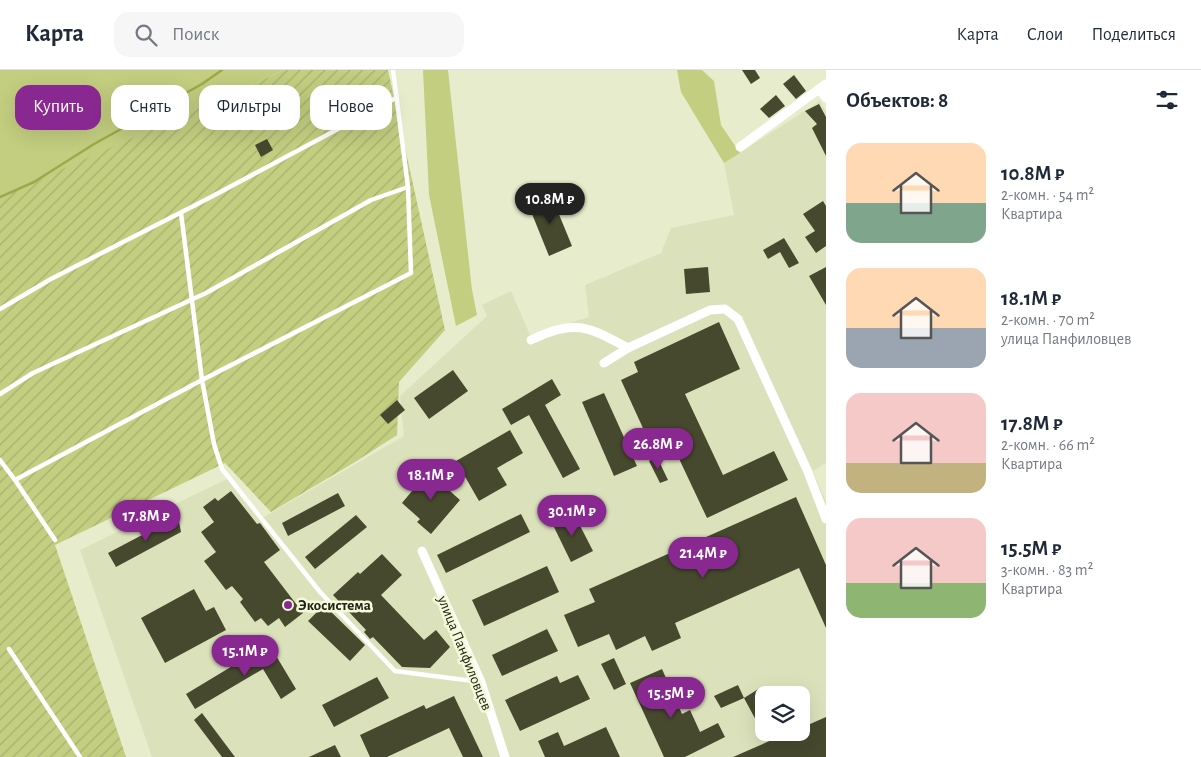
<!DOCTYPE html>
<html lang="ru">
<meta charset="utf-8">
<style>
:root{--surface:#fff;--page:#f6f6f7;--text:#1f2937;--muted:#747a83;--line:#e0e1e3;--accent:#8a2891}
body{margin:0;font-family:"Alegreya Sans",sans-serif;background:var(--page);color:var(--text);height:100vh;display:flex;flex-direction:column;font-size:19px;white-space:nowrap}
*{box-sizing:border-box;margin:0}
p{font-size:16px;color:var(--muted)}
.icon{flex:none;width:28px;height:28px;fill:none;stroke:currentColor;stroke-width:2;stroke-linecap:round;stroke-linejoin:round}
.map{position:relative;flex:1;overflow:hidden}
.panel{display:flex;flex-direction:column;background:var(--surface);width:375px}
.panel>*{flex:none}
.hud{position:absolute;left:15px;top:15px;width:475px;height:45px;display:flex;gap:10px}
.fabs{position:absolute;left:755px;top:616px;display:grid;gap:10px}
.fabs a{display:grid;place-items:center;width:55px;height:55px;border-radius:10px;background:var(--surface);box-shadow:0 5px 20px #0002;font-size:25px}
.price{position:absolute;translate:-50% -42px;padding:0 11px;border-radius:18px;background:var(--accent);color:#fff;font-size:16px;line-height:32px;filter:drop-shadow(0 1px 2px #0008)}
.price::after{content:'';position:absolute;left:50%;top:30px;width:15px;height:11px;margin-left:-8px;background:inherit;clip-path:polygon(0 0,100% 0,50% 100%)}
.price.selected{background:#222;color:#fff}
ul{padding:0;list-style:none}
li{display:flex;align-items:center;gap:15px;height:125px;padding:0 20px}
li span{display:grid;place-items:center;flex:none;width:140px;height:100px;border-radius:15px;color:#555}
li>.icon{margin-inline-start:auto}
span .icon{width:60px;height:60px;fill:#fffc;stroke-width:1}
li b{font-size:21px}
h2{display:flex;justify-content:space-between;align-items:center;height:60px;padding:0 20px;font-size:21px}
.chip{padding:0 18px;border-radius:15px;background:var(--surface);box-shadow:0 5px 20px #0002;font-size:18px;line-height:45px}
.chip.selected{background:var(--accent);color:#fff}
header{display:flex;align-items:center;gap:30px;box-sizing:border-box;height:70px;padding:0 25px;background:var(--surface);border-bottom:1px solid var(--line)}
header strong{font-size:24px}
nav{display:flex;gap:28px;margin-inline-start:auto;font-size:18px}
.search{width:350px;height:45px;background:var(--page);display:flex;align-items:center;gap:12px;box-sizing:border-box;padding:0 18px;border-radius:15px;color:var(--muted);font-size:19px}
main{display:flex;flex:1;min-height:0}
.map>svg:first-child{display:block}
</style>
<header>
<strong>Карта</strong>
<div class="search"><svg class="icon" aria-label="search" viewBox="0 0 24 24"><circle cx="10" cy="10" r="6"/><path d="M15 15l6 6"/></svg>Поиск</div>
<nav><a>Карта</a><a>Слои</a><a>Поделиться</a></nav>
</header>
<main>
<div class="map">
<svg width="826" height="687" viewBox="0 0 826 687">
<defs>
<pattern id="garden-furrows" width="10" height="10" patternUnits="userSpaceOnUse" patternTransform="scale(1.25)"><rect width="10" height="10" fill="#c3ce80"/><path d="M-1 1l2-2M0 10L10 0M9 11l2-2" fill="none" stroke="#a7b16e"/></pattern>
</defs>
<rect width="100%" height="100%" fill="#e7eccc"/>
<!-- built -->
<path fill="#dbe2bb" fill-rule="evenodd" d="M820,31L826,42V393L813,401L826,432V687H152L80,480L229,408L264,447L404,366L400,326L487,246L482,235L511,221L530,265L589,247L585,215L661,183L671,158L734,145L724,93ZM764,625H801V662H764Z"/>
<!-- grass -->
<g fill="#c3ce80">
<polygon points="0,0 284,0 117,75 0,156"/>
<polygon points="423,0 448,0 472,220 477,245 456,256 429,125"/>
<polygon points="677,0 702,0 714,11 721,55 740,83 724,93 681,22"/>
</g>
<!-- garden -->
<polygon fill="url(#garden-furrows)" points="284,0 388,0 445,260 399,312 397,365 355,392 271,442 225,393 55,475 126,687 0,687 0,127"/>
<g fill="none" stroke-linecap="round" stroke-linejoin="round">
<!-- stream -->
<polyline stroke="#9ea949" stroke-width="2.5" points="0,127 34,112 94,74 202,14 222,0"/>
</g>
<!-- building -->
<g fill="#46492e">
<polygon points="742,0 755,0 760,8 751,14"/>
<polygon points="794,5 806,21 796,29 783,14"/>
<polygon points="776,25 785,36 769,48 760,39"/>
<polygon points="819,34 826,47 826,86 812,58 817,54 805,41"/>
<polygon points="267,69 273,80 261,87 255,75"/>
<polygon points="551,125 572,176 549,186 528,134"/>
<polygon points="823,131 826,136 826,176 816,183 805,167 815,161 803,144"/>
<polygon points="784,168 799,193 789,198 780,182 768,189 763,180"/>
<polygon points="708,197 710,222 686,224 684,199"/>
<polygon points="826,197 826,235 809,206"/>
<polygon points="719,252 740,299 685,324 723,405 774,381 788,410 707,448 665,359 647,367 621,310 638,302 634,292"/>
<polygon points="453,300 468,321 429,349 414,328"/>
<polygon points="552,309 561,325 545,335 580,399 563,408 529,345 511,355 502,339"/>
<polygon points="604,323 637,396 614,406 582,332"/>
<polygon points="397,330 405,340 388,354 380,345"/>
<polygon points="510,360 523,383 497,398 507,415 479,431 456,391"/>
<polygon points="657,387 668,410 660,413 649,391"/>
<polygon points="432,397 445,408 441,413 460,430 431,464 417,452 420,449 402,433"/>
<polygon points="231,421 257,454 260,453 280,480 264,492 303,543 285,557 279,548 268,556 261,548 255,552 240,532 243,529 232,516 226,520 204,491 216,482 201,462 214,452 203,437 215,428 218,431"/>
<polygon points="338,423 345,436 288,466 282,453"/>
<polygon points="796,427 826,495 826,558 799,498 675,553 681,568 652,581 645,566 616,580 609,564 578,577 564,545 595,532 589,519"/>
<polygon points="573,442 593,481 571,492 552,453"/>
<polygon points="521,444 530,462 446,503 437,485"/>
<polygon points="356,445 367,457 315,499 305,487"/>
<polygon points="178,446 181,462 116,497 108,483"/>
<polygon points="382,484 402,505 381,525 424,570 436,560 450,577 430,598 402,597 373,567 370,569 364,562 366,560 333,525 358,502 360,504"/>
<polygon points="547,496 559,522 484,556 472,530"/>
<polygon points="194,519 206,541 214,537 226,560 165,593 141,548"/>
<polygon points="324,535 365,575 350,591 308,551"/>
<polygon points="547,559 558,581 502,606 492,585"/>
<polygon points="269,574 296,619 281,629 263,599 195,639 186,624"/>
<polygon points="614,588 626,614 614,620 601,594"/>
<polygon points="662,599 682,644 690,640 700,662 718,653 725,667 685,687 664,687 630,613"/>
<polygon points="578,605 590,629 520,661 505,630 557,606 560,613"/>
<polygon points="377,607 389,628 334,657 322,635"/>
<polygon points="738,615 744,628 721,638 714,626"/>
<polygon points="760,618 764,626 764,651 758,654 744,628"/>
<polygon points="454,626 483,687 463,687 449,658 387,687 370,687 360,665 424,635 426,639"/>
<polygon points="202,643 235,687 222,687 194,650"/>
<polygon points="826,647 826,687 733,687 790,662 801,662 801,658"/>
<polygon points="606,657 620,687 545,687 538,671 558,662 564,676"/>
<polygon points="335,675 341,687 309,687"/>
</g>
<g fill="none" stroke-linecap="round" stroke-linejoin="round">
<!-- lane -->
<g stroke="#fff" stroke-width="4.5">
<polyline points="181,143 202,310 214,374 222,399 320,522 395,601 481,612"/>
<polyline points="0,239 51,209 211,127 396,28"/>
<polyline points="0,324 33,303 206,223 371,130 408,117"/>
<polyline points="0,390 15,410 55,470"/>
<polyline points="15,410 202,310 411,203 408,117 393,0"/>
<polyline points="9,579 80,687"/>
</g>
<!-- street -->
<g stroke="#fff" stroke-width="9">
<polyline points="819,19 826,28"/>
<polyline points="740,77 826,14"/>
<path d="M531,270C575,249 587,256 628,278"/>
<polyline points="604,293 628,278 710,240 725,239 738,249 808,402 826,449"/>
<polyline points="422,481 481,612 505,687"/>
</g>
</g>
<!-- markers -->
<circle fill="#8a2891" stroke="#f4fad9" stroke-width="2" cx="288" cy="535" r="5"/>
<g text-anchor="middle" stroke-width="5" stroke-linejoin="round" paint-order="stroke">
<!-- poi labels -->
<g font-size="15" font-weight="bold" fill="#212317" stroke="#f4fad9" text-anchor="start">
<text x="298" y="540">Экосистема</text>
</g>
<!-- street labels -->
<g font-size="15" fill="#212317" stroke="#f4fad9">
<text transform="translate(465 583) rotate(68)" y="5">улица Панфиловцев</text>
</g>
</g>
</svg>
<div class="fabs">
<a><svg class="icon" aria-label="layers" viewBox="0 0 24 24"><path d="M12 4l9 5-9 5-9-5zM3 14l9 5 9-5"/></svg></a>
</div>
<b class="price selected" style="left:550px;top:155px">10.8M ₽</b>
<b class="price" style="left:658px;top:400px">26.8M ₽</b>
<b class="price" style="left:431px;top:431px">18.1M ₽</b>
<b class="price" style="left:572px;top:467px">30.1M ₽</b>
<b class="price" style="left:146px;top:472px">17.8M ₽</b>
<b class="price" style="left:703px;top:509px">21.4M ₽</b>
<b class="price" style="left:245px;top:607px">15.1M ₽</b>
<b class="price" style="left:671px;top:649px">15.5M ₽</b>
<div class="hud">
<a class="chip selected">Купить</a>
<a class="chip">Снять</a>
<a class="chip">Фильтры</a>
<a class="chip">Новое</a>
</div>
</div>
<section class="panel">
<h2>Объектов: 8<svg class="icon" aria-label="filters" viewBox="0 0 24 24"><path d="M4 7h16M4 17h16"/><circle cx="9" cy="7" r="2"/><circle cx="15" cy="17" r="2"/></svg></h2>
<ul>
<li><span style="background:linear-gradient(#ffd9b3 60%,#7fa58c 0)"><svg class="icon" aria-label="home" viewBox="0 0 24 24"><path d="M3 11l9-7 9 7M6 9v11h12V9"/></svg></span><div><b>10.8M ₽</b><p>2-комн. · 54 m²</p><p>Квартира</p></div></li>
<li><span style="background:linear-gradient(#ffd9b3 60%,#9aa5b1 0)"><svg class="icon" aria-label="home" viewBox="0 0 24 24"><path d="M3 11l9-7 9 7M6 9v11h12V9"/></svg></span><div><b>18.1M ₽</b><p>2-комн. · 70 m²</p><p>улица Панфиловцев</p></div></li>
<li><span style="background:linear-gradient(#f6c9c9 70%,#c2b280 0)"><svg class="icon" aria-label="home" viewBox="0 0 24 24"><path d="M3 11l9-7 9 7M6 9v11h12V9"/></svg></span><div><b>17.8M ₽</b><p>2-комн. · 66 m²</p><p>Квартира</p></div></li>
<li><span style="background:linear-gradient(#f6c9c9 65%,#8fb573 0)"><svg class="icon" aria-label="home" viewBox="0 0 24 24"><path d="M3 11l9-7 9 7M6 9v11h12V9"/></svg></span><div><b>15.5M ₽</b><p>3-комн. · 83 m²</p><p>Квартира</p></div></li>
</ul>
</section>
</main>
